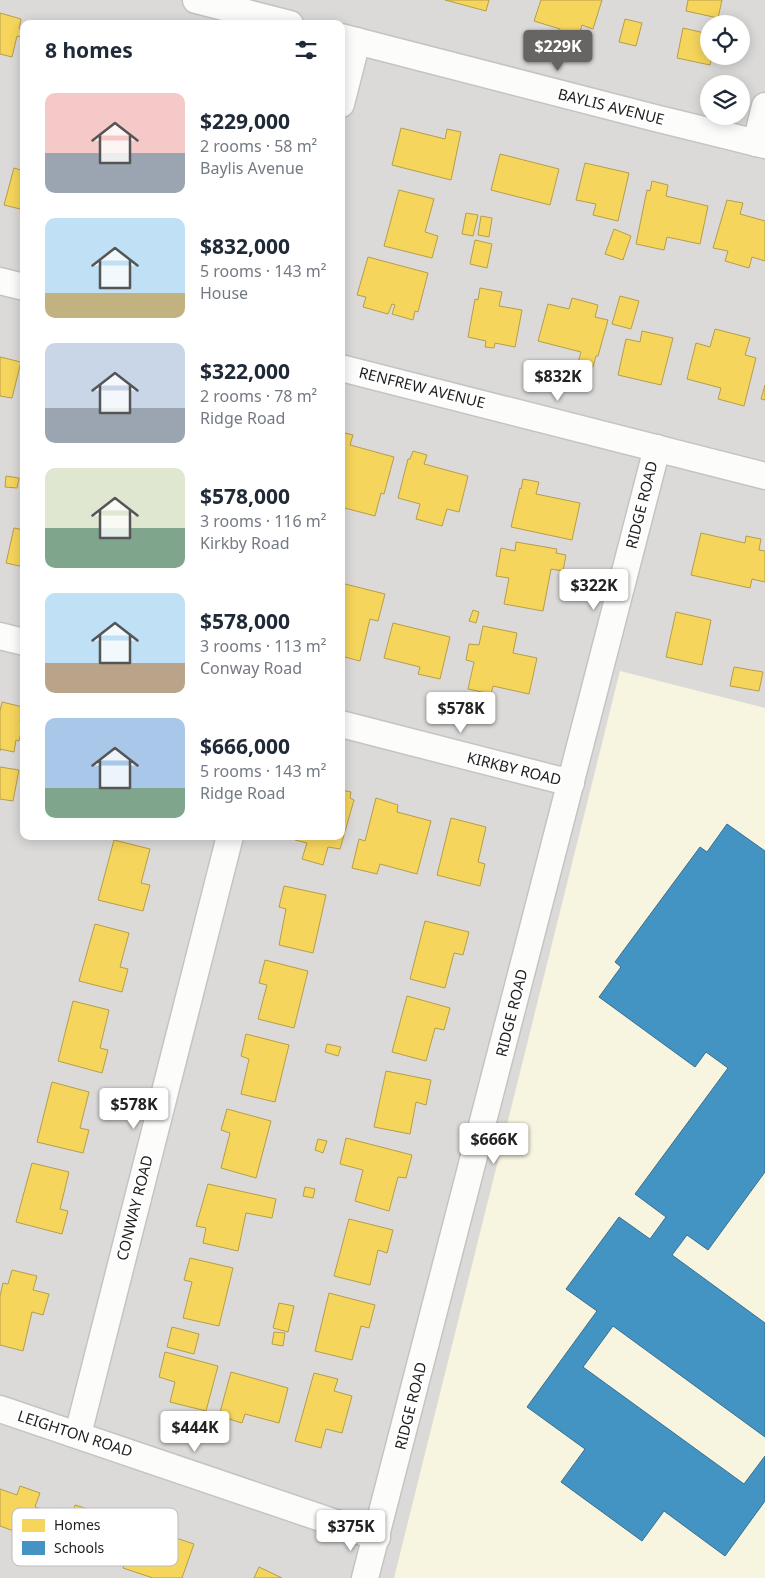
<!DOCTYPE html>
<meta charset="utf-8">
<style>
:root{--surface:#fff;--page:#f2f2f3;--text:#1f2937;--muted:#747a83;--accent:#666564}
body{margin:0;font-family:"Noto Sans",sans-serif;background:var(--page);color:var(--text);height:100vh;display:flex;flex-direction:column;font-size:19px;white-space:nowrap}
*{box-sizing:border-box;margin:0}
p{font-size:16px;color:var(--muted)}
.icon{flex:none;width:28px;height:28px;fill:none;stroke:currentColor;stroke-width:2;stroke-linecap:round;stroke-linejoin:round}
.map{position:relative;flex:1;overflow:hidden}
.side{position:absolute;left:20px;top:20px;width:325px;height:820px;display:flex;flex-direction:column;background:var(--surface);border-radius:10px;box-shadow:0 2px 12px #0003}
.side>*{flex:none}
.controls{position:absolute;left:700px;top:15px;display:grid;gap:10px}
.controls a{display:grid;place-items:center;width:50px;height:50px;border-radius:50%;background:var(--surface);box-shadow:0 2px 12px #0003;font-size:25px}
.price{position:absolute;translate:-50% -42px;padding:0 11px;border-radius:5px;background:#fff;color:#222;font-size:16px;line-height:32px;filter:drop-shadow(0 1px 2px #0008)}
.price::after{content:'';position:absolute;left:50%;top:30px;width:15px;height:11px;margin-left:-8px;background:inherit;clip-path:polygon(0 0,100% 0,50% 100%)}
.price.active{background:var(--accent);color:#fff}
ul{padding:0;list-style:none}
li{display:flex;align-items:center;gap:15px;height:125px;padding:0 25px}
li span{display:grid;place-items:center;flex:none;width:140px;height:100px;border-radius:10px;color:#555}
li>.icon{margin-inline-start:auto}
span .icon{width:60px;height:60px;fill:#fffc;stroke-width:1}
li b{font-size:21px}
h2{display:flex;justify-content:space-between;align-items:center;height:60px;padding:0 25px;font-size:21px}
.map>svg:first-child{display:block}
</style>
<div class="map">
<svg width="765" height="1578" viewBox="0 0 765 1578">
<rect width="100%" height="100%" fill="#edeae6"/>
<!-- residential -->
<path fill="#dcdad8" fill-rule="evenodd" d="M0,0H765V1578H0ZM24,24H341V836H24ZM709,24H741V56H709ZM709,84H741V116H709Z"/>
<!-- education -->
<polygon fill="#f7f5e0" points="620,671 765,708 765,1578 394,1578"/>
<!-- homes -->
<g fill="#f6d55c" stroke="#b59e49">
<polygon points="445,0 489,0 486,11"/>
<polygon points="541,0 602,0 593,29 582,25 578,39 559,33 560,29 534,21"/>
<polygon points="688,0 722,0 718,18 686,11"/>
<polygon points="0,13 21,19 19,29 24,30 24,38 17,36 12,57 0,54"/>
<polygon points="625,19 642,23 636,46 619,42"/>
<polygon points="683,28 709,34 709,56 712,56 710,65 677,58"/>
<polygon points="401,128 445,139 447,129 461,132 451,180 392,165"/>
<polygon points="500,154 559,169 550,205 491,190"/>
<polygon points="585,163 629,173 618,221 593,215 596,204 576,200"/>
<polygon points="14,168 24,171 24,210 4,205"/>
<polygon points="652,181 668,185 666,196 708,206 700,244 667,237 664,250 636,244 647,190 650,191"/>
<polygon points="399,190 434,199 425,232 438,236 432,258 384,246"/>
<polygon points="727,200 743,203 740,214 765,221 765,261 752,257 749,268 725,261 728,251 713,248"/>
<polygon points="466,213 478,215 473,236 462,234"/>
<polygon points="481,216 492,218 489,237 478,235"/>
<polygon points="614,229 631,236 623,260 605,254"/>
<polygon points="475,240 492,244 487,268 470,264"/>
<polygon points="368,257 428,273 418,312 415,311 413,320 392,314 395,305 392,304 388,314 363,307 366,297 357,295"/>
<polygon points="480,288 502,292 499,306 522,310 515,347 495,343 494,348 485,347 486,341 468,337 475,299 478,300"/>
<polygon points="620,296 639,301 631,329 612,324"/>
<polygon points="572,298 598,305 595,317 608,320 598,356 596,356 593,367 578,363 581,352 538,341 548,304 569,309"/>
<polygon points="715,329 750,338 745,355 756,358 744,406 718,399 721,388 687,379 696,343 710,347"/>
<polygon points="642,331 673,338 661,385 618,375 626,339 640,342"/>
<polygon points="0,357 21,362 12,398 0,396"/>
<polygon points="765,385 765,400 761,399"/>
<polygon points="341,432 353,435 350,445 394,457 384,494 381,493 375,516 341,507"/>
<polygon points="413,451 427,455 424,464 468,476 459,512 447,509 442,526 416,519 420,504 398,498 408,459 410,459"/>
<polygon points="6,476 19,478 17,488 5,487"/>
<polygon points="523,479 539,482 536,494 580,503 572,540 511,527 520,488 521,489"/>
<polygon points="14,528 24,530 24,567 6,563"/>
<polygon points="701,533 745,543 746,536 761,539 759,550 765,551 765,582 752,579 750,588 691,575"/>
<polygon points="516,542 557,549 556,553 566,555 563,571 551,569 543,611 504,604 509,578 496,576 501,548 515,551"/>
<polygon points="341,583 385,594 378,621 370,619 360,661 341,656"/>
<polygon points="473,610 479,612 476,623 469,621"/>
<polygon points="676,612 711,620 702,665 666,657"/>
<polygon points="393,623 450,637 440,679 418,674 420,667 384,658"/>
<polygon points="483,626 517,633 513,653 537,658 529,694 493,686 491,694 468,689 474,662 466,660 469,644 479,645"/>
<polygon points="734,667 763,672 759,691 730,686"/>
<polygon points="2,702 23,707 20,721 24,721 19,741 16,740 14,752 0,749 0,751 0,711"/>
<polygon points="0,767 19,770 13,801 0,799"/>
<polygon points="341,790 351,792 350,798 354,800 340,849 328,847 323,865 302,859 307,843 295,840 296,836 341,836"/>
<polygon points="376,798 398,805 397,812 431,821 417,874 380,864 377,874 352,868 359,839 365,841"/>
<polygon points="451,818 486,827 478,862 485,864 480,886 437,875"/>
<polygon points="114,840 150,849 141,883 150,885 143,911 98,900"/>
<polygon points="284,886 326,895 313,953 279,945 286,909 279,907"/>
<polygon points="425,921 469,932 463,955 454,953 445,988 410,979"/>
<polygon points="95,924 129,933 120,967 128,969 122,992 79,981"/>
<polygon points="265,960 308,971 294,1028 258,1019 267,985 259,983"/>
<polygon points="407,996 450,1008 444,1030 435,1028 426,1061 392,1052"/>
<polygon points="73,1001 109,1010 100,1048 108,1050 102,1073 58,1061"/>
<polygon points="246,1034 289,1045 275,1102 241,1094 249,1059 241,1056"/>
<polygon points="327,1044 341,1047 338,1056 325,1052"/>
<polygon points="386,1071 431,1080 426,1105 416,1102 410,1134 374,1127"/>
<polygon points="52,1082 89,1092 80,1128 89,1130 83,1153 37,1142"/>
<polygon points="227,1109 271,1121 256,1178 221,1168 230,1133 221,1130"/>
<polygon points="346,1138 412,1155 406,1178 398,1177 389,1211 355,1201 363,1170 340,1164"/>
<polygon points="318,1139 327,1141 323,1153 315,1150"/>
<polygon points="32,1163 69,1172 60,1209 68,1211 62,1234 16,1222"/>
<polygon points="208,1184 276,1199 272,1218 246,1213 238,1251 203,1243 206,1228 196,1226"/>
<polygon points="305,1187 315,1189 313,1198 303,1196"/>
<polygon points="349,1219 393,1230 387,1253 378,1250 370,1285 334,1276"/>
<polygon points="190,1258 233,1268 219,1326 183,1318 192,1282 184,1280"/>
<polygon points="12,1270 37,1276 33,1290 49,1294 43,1315 32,1312 23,1351 0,1345 0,1296 3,1283 8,1284"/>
<polygon points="329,1293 375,1305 369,1328 361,1326 352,1360 315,1351"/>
<polygon points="279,1303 294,1306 288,1332 273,1328"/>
<polygon points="172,1327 199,1334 194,1354 167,1347"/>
<polygon points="274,1332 285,1333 283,1346 272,1344"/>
<polygon points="165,1352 218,1366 206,1411 170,1402 175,1382 159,1377"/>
<polygon points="231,1372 288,1388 279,1423 245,1414 242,1423 219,1416"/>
<polygon points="314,1373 338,1379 334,1391 352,1396 342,1433 326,1429 321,1448 295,1441"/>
<polygon points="20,1486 40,1493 35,1507 46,1510 36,1539 0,1526 0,1489 17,1495"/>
<polygon points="75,1505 118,1518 104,1561 48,1544 60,1508 73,1512"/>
<polygon points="158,1532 194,1544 182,1578 153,1578 123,1568 134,1533 155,1540"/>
<polygon points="259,1567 282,1578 254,1578"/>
</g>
<!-- schools -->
<polygon fill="#4393c3" stroke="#387092" points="727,824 765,851 765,1172 708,1250 687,1235 672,1255 765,1323 765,1437 613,1326 583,1367 744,1484 765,1456 765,1501 725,1556 664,1511 642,1541 561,1482 585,1449 527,1407 597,1311 566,1289 619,1217 650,1239 666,1217 635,1194 728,1068 706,1052 695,1067 599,997 621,967 615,962 700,847 707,852"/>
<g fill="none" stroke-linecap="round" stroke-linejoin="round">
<defs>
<g id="street">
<polyline points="196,0 290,24"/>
<polyline points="341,37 655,118 765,145"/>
<polyline points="341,104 357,41"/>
<polyline points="756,143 765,106"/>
<polyline points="0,281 24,287"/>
<polyline points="341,368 765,476"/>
<polyline points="0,636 24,642"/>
<polyline points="341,724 571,783"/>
<polyline points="0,1409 377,1537"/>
<polyline points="78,1434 230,836"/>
<polyline points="365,1578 657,448"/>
</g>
</defs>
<!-- street casing -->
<use href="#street" stroke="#c5c4c2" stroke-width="29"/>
<!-- street -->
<use href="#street" stroke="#fcfcfb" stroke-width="26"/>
</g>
<g text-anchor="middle" stroke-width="5" stroke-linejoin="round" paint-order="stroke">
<!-- street labels -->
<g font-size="15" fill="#1e1e1e" stroke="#fff">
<text transform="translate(611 107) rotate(14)" y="5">BAYLIS AVENUE</text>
<text transform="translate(422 388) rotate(14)" y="5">RENFREW AVENUE</text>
<text transform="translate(642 505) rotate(-76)" y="5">RIDGE ROAD</text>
<text transform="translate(514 769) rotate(14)" y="5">KIRKBY ROAD</text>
<text transform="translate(512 1013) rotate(-76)" y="5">RIDGE ROAD</text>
<text transform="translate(135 1208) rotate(-76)" y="5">CONWAY ROAD</text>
<text transform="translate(411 1406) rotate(-76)" y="5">RIDGE ROAD</text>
<text transform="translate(75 1434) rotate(18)" y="5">LEIGHTON ROAD</text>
</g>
</g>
<!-- legend -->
<rect x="12" y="1508" width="166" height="58" rx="8" fill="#fff" stroke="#bcbcbc" stroke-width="1"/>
<rect x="22" y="1519" width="23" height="13" fill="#f6d55c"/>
<rect x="22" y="1541" width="23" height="14" fill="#4393c3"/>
<g font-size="14" fill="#1e1e1e">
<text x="54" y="1530">Homes</text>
<text x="54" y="1553">Schools</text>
</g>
</svg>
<div class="controls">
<a><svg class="icon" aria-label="locate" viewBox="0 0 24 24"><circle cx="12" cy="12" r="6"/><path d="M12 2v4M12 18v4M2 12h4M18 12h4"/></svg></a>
<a><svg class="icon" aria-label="layers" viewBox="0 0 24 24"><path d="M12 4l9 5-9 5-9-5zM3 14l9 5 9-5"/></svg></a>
</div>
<b class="price active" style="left:558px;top:72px">$229K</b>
<b class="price" style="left:558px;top:402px">$832K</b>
<b class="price" style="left:594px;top:611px">$322K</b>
<b class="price" style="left:461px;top:734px">$578K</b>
<b class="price" style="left:134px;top:1130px">$578K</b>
<b class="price" style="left:494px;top:1165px">$666K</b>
<b class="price" style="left:195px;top:1453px">$444K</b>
<b class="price" style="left:351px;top:1552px">$375K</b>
<section class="side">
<h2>8 homes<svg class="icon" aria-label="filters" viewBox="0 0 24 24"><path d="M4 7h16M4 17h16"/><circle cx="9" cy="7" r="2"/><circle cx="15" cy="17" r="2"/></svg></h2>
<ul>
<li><span style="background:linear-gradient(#f6c9c9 60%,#9aa5b1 0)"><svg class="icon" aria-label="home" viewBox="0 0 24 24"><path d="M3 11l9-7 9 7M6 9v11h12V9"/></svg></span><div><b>$229,000</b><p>2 rooms · 58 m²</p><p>Baylis Avenue</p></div></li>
<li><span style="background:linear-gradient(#bfe0f5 75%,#c2b280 0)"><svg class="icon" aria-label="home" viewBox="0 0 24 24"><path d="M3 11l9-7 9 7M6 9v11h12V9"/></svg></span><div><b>$832,000</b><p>5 rooms · 143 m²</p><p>House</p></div></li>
<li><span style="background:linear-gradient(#c9d6e8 65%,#9aa5b1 0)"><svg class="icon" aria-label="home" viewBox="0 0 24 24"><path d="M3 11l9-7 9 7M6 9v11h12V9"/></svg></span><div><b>$322,000</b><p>2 rooms · 78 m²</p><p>Ridge Road</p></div></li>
<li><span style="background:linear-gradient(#dfe7d0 60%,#7fa58c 0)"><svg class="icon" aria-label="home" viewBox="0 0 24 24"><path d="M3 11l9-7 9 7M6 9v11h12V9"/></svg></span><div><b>$578,000</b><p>3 rooms · 116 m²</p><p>Kirkby Road</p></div></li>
<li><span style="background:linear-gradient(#bfe0f5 70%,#b9a48a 0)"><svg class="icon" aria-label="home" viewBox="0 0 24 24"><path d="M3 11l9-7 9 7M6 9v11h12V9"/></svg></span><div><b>$578,000</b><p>3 rooms · 113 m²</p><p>Conway Road</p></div></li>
<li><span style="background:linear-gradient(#a9c7e8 70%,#7fa58c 0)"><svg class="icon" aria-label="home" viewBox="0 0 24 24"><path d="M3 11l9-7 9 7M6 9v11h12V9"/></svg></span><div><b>$666,000</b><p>5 rooms · 143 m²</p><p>Ridge Road</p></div></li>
</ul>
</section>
</div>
